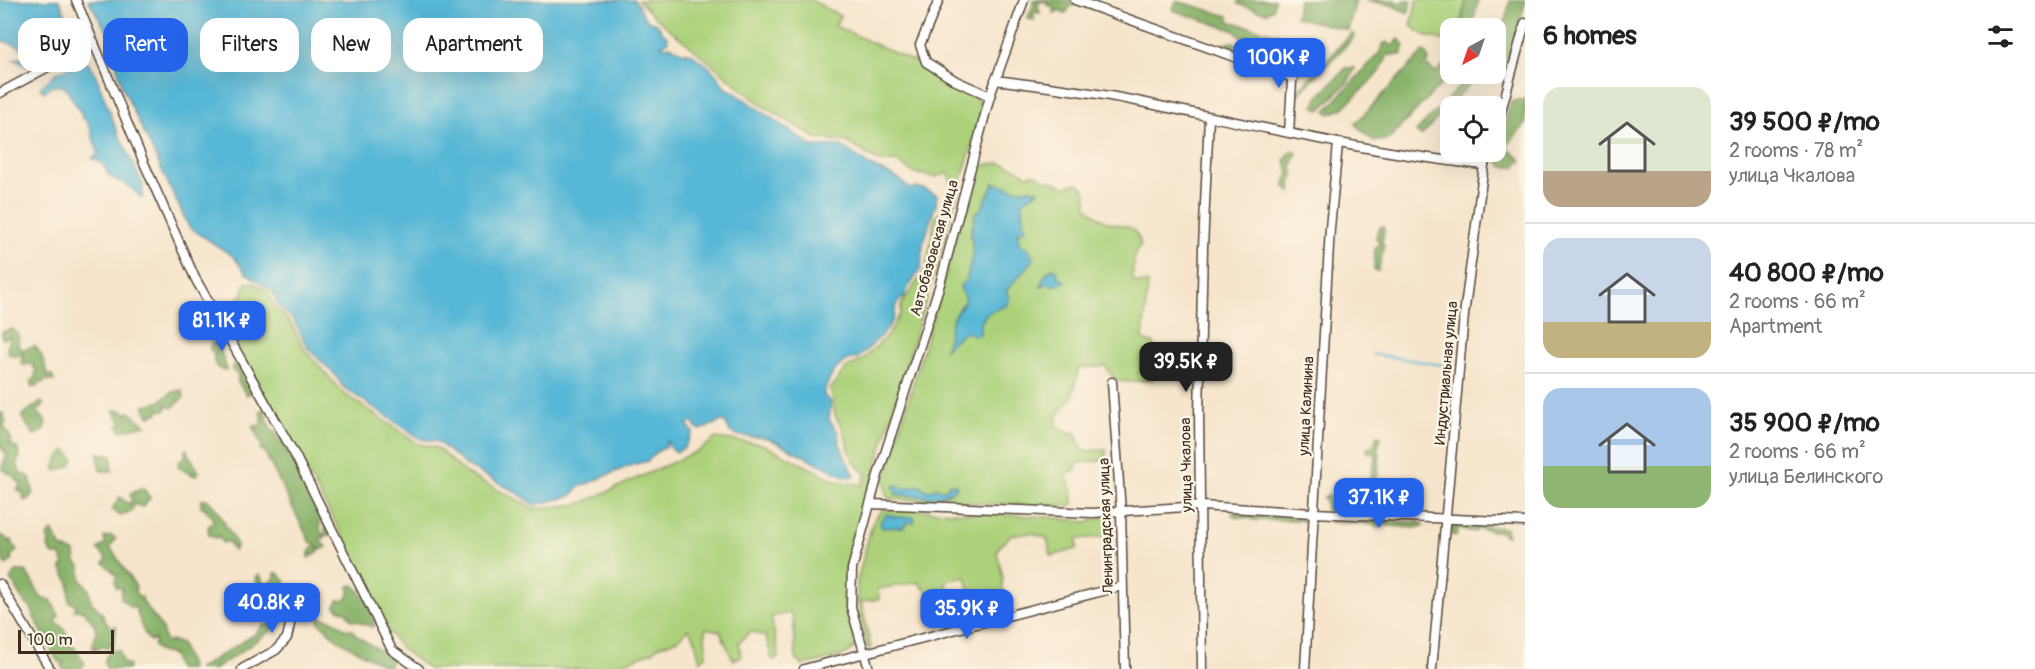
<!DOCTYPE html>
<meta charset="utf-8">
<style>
:root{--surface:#fff;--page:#f6f6f6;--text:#222;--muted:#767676;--line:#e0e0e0;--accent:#2563eb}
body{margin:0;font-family:Pangolin,sans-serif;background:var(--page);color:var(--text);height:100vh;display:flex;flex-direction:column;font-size:22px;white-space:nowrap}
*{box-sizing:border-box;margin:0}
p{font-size:20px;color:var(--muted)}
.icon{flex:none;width:33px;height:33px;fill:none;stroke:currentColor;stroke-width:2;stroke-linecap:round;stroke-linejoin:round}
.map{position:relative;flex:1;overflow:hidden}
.drawer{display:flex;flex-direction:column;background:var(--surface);width:510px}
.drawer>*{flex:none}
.top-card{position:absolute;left:18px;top:18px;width:570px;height:54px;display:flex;gap:12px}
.needle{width:39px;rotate:220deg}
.buttons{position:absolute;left:1440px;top:18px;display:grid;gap:12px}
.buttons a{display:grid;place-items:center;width:66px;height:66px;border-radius:12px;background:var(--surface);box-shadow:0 6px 24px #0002;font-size:30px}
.scale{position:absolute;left:18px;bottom:15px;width:96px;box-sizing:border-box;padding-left:6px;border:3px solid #3b2a1e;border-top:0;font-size:16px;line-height:21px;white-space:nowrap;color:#3b2a1e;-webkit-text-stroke:4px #fcf5e5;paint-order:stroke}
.price{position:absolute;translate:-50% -51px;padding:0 14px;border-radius:12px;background:var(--accent);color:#fff;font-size:20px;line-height:39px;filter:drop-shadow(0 2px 3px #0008)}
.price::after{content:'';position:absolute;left:50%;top:36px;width:18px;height:14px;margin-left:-9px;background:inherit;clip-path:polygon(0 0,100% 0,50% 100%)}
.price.on{background:#222;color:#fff}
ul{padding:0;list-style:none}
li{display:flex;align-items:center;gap:18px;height:150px;padding:0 18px}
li+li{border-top:2px solid var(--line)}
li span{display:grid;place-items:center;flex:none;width:168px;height:120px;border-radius:18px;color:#555}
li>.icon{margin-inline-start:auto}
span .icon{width:72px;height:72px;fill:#fffc;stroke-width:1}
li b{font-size:26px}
h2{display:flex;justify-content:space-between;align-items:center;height:72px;padding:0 18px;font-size:26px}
.chip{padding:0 21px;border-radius:18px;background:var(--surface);box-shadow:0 6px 24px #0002;font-size:21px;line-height:54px}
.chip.on{background:var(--accent);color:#fff}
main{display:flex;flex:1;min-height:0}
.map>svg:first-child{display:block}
</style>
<main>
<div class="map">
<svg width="1525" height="669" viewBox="0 0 1525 669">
<rect width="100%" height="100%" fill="#fcf5e5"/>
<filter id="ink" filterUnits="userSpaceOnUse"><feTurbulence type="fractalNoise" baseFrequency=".0167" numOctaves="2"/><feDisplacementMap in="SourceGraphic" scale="12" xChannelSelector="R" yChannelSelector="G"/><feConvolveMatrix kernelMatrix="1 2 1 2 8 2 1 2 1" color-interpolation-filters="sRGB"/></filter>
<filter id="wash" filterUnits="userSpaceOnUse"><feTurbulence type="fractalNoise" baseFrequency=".008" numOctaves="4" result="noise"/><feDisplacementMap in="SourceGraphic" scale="24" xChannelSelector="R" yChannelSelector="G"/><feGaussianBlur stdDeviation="1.35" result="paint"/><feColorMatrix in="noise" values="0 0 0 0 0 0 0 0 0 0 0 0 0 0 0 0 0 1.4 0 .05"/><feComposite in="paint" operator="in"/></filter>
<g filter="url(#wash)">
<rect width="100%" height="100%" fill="#f6e5cc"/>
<!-- green -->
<g fill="#acd17a" stroke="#747e4c" stroke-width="1.5" fill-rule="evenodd">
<path d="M638,0H812L840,16L835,26L921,65L976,97L981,104L980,118L847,564L845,607L856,645C847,660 818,661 802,665L796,658L793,616L789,613L771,617L779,657L772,660L766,637L750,631L739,643L741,657L733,660L720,631L705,628L706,656L700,661L694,636L688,629L678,639L657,647L652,652L607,669H428L400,647L387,629L348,545L216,309L241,297L246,283H254L268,292L274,306L290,322L305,350L343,393L419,444L437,448L467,474L535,509L580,504L700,450L716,438L762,444L836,481L862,485L866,474C846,458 851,448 842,427C840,423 836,419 835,414C833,406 834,398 830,390L846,368L861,361L888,335L901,312V305L926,269L935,218L944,206L952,185L948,173L935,177L914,173L896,161L880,162L847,142L816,138L760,104L655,17Z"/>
<polygon points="1417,0 1466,0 1459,28 1450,28 1450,42 1426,36 1411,26"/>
<path d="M999,163L1016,168L1026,175L1036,174C1044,182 1056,181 1065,187L1077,183C1087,188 1087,197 1087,207C1093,212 1100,220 1107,222C1125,227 1134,223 1141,244L1135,254L1132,278L1136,283H1148L1143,338L1146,342L1154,343L1153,379C1132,381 1115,389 1106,366L1079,368L1072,397L1058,415L1056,424L1064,431L1075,433L1081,447L1085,451L1106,450V460L1078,463L1074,471L1069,472L1067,477L1072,492L1073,503L1070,506L970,503L890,499L886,495L885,480L965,206L975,177L984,165ZM994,183L1015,189H1031L1038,191L1023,201L1022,208L1024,216L1016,233L1020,245L1034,260L987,312L980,324L969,332L961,334L953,317L965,301L966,281L973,254L971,233L975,214L982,208ZM949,484L951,493L938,497L896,494L893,487L895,485L905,489L920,486L928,491L937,488L941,490L946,489Z"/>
<polygon points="897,509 1049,517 1087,522 1106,516 1112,518 1112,536 1077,539 1077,549 1051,556 1047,538 1032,533 1011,535 999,547 997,553 1003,578 1002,584 1008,611 992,616 977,617 966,577 946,581 951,605 947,613 942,615 938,608 940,597 935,592 930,595 918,582 878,589 879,599 861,602 871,648 867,648 858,606 857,582 871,528 874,520 882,510"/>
</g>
<!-- forest -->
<g fill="#89b36a" stroke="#626e44" stroke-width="1.5">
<polygon points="1033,0 1073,0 1075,5 1070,7 1065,14 1060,10 1054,13 1053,6 1047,5 1046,1 1040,2 1038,4 1040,13 1034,12 1034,20 1027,19 1033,6"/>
<polygon points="1239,0 1275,0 1273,9 1266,13 1238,4"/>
<polygon points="1299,0 1356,0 1348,30 1295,17"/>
<polygon points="1365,0 1395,0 1401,4 1403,0 1412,0 1408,13 1391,5"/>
<polygon points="1466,0 1479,0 1471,28 1461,28"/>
<polygon points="1510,0 1525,0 1525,4 1509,65 1496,62"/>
<polygon points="1176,1 1229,16 1229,21 1284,36 1280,48 1243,40 1235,31 1173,10"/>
<polygon points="1352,33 1355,36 1298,95 1295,93"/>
<polygon points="1399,39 1405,46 1401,55 1388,55 1380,72 1343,108 1330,114 1326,111 1380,52 1383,44 1387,42 1393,46"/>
<polygon points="1230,42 1234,42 1239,48 1247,47 1253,50 1252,59 1221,48 1224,44"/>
<polygon points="1277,52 1287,60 1288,71 1261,63 1264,54"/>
<polygon points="1423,52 1426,53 1429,61 1426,64 1435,73 1444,65 1446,68 1446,79 1389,139 1374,142 1355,124"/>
<polygon points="1346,68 1355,68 1348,82 1320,110 1314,106 1318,97"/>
<polygon points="1464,82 1469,85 1421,136 1416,132"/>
<polygon points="1525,99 1525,124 1506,147 1522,160 1515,167 1503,167 1496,159 1496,149 1511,102"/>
<path d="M1291,151H1295L1297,154C1293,162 1290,169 1295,177L1292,179L1291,192L1285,187V183L1289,174L1285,160Z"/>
<path d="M1382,226L1384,228L1383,239L1381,241L1384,246C1382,255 1380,262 1378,271L1374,270L1375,250L1380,242L1376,238L1378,230Z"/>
<path d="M12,329L19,334L18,344L22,350L35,346C46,359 42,362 48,375H52L54,381L46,380L35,387H32V380L36,376L35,374L36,370L31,364L23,365L21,361L23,354L17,356L9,354L7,349L11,336L5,339L2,338V332Z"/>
<path d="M215,342L219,345C220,355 226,360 226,370L219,369L214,362V353L210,350V345Z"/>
<polygon points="237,363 242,370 244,379 251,383 250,393 247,395 238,382 238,375 232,370 233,364"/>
<polygon points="182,390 184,397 172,408 166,404 167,409 162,411 159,409 158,413 149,416 144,406 162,401 163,398 169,395 171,392"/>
<polygon points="41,402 44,405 37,411 46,422 44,431 34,435 21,416"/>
<path d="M264,409L270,427L278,434L276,436L278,440L281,438L287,449L286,451L297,467L332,536L325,535V525L323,524L324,521L322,520L319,524L321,532L325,537L324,539L320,538L319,540L327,547L321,550L318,547L319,551L309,558V552L316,544L310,542L264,451L260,449L262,446L252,426L256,425L258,427C265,421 262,419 260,411Z"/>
<polygon points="113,410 121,410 126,414 129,412 146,425 121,431 118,426 122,423"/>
<polygon points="3,413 6,423 3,425 12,440 10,444 17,448 20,456 17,463 20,473 30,477 33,493 27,501 23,499 24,494 17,490 21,484 12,475 1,469 7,455 0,446 0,414"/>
<polygon points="1378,435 1381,437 1377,451 1380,454 1374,506 1370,510 1367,510 1363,505 1370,495 1370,480 1376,455 1373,453 1368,452 1367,447 1372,447 1375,443 1376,437"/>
<polygon points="186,449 199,472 195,476 178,467 179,461 185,457 185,450"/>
<polygon points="67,450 74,459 70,466 56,471 54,467 61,454"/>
<polygon points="98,453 112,455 112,471 101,471 99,466"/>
<polygon points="143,488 150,498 142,507 135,504 131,511 120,516 112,509 120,497 128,504 132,500 130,494"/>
<polygon points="1329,494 1331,506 1338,506 1342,502 1354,503 1354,509 1346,513 1326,510 1325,500 1322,498"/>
<polygon points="207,499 217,510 237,545 234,551 228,541 223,543 218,536 216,538 209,535 208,527 214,521 206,509 201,506 201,500"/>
<path d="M1235,512C1253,519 1292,511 1306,521V523L1301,520H1254L1249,518L1235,517L1232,514Z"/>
<polygon points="1330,520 1420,522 1424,526 1414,528 1381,525 1377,528 1376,525 1330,522"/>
<polygon points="1457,524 1506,528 1508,536 1504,535 1502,532 1477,529 1476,532 1458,529 1457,536 1451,535 1452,528"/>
<path d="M52,531L62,548L75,552L76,562L80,566L81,580L89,589L91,602L102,613L105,621L111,627L116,626C117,634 114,639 113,647L109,642L108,649L101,646L94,650L92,645C100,626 95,625 84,611L74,610L77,605L69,602V582L61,568L64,565L61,555H53L48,548L49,542L47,536Z"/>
<polygon points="0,535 5,537 8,542 11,539 17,551 11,555 12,561 6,565 0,554 1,549"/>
<path d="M112,536L116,539L110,547L136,587L135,591L139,598L142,597L143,602L162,628L165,641L170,643L171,640L181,644L191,669H177L173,655L160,652L153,645L155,643V639L150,641C140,630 141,620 135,607H130L121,598L122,588L116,587L115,581L117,576L104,563L107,559L98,549L105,544L104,537Z"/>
<path d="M15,571H26L42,599L51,600L59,616L55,621L65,630L67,634L59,640L65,646L72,644L85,663L81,669H63L61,666L64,662H58L34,617L31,607C18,600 20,589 10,580Z"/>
<polygon points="275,573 278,573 286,582 284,585 280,583 278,587 274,585 273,590 267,592 259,590 255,577 260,575 263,582 267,585 275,578"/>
<path d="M354,585C363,594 376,614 374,627C365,626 361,621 352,620L346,612L338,609L335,606L338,600H344L349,596V586Z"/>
<path d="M319,617L334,621L347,630L352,629L357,636L393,659L388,667C368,658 355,650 337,639C330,634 327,628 319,623Z"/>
<polygon points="263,625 274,625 272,630 215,669 198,669 254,635"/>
<path d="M119,650L123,662L129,666V669H107C102,661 105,658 111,651Z"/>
</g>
<!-- water -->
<g fill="#57b7d6" stroke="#49707a" stroke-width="1.5">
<polygon points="0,0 59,0 71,26 73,41 37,62 26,66 14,59 22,58 25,52 19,46 0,40"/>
<path d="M88,0H634C645,10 638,19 656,23L663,33L668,37L667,42L661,45L666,47L672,46L681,52L693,54C698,61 702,61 708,66C715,73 721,80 726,89L731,90L812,146H842L869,165L899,179L910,189C920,185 928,191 937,195L936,204L923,244L921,268L906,291L905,297C890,305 899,310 892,321C885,335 869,347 858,358C837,359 830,377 823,394L831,402L829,420L838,432L839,442L846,459L855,476L846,477L768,438L741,436L730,432L724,420L701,430L696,428L692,422L687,424L693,432L684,448L677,452L671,448L667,441L666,447L656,452L648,461L634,464L579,487L571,496L535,505L516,492L467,466L438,442L421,439L343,387L336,376L308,348L293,319L279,307L273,292L246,273L234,257L189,227L123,89L113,53L112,42L106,29Z"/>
<path d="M80,63H88L95,73L116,129L143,184L142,198L129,186L109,176L103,164L92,158L99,154C93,142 93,131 86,120L82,118L80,111L65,87C56,84 51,85 44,92L40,88L56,73Z"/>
<path d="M994,183L1015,189L1039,190L1023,201C1022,209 1025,215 1023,222L1026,229L1017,233L1020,245L1028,248L1034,259L1006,291L1010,297L1006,306L987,313L980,324V334L974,336L969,332L961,334L945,349L953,317L965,301L960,286L966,281L973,254L971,233L975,214L982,208Z"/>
<path d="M1053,268L1057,271L1058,277L1065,281L1064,283L1054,286L1047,283L1041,287C1042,279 1045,272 1053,268Z"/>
<path d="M949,484H955L957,487C942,502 916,496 896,494L893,487L896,485L906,489L917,485L928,491L937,488L941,490L946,489Z"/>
<polygon points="887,514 895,517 914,517 915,520 913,523 906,522 904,527 883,528 881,526 880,522"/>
</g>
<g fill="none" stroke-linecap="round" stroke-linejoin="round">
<!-- stream -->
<polyline stroke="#57b7d6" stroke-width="2" points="1372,354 1448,366 1453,364"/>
</g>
</g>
<g filter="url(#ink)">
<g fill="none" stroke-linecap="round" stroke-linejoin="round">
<defs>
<g id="minor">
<polyline points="76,0 144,163 195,278 295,455 392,650 419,669"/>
<polyline points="939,0 920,45 926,62 956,81 990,96"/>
<polyline points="1075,0 1293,78"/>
<path d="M995,80C1040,86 1086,91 1131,100C1248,124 1364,152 1484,165"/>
<polyline points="0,93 94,42"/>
<polyline points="1496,130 1525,23"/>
<polyline points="1289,133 1294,47"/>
<polyline points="1112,382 1121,512 1125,669"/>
<polyline points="871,504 1092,513 1201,506 1313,513 1525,522"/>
<polyline points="0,584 50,669"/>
<polyline points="242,669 276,650 287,638 291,620 287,592"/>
<polyline points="804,669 1122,586"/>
<polyline points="869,669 851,607 852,569 878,475 940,284 990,96 1024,0"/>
<polyline points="1202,669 1199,413 1203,248 1209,117"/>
<polyline points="1305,669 1330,228 1338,144"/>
<polyline points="1432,669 1464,315 1484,165 1488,152"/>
</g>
</defs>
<!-- minor casing -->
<use href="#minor" stroke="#574638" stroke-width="11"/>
<!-- minor -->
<use href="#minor" stroke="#fff" stroke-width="8"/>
</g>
</g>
<g text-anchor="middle" stroke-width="5" stroke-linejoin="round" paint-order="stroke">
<!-- street labels -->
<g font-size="15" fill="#3b2a1e" stroke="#fcf5e5">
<text transform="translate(934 248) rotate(-74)" y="5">Автобазовская улица</text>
<text transform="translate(1446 373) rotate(-85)" y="5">Индустриальная улица</text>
<text transform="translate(1306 406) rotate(-87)" y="5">улица Калинина</text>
<text transform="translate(1186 465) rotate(-91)" y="5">улица Чкалова</text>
<text transform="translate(1106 526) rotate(-92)" y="5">Ленинградская улица</text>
</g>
</g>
</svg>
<div class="buttons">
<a><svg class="needle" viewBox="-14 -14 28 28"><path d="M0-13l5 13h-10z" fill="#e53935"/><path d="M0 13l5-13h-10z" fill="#767676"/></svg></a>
<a><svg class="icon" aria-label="locate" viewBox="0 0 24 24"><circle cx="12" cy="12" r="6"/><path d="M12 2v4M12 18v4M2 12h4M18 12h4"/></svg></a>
</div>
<div class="scale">100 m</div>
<b class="price" style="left:1279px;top:89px">100K ₽</b>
<b class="price" style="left:222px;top:352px">81.1K ₽</b>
<b class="price on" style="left:1186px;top:393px">39.5K ₽</b>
<b class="price" style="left:1379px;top:529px">37.1K ₽</b>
<b class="price" style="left:272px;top:634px">40.8K ₽</b>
<b class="price" style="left:967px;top:640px">35.9K ₽</b>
<div class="top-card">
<a class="chip">Buy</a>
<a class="chip on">Rent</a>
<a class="chip">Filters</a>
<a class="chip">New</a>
<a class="chip">Apartment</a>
</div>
</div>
<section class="drawer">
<h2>6 homes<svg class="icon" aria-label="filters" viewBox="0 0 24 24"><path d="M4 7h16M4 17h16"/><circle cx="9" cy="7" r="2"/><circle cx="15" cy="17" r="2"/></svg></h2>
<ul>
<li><span style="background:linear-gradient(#dfe7d0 70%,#b9a48a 0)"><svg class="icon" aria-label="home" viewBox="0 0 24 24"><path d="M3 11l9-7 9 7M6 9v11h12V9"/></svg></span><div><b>39 500 ₽/mo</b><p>2 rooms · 78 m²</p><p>улица Чкалова</p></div></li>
<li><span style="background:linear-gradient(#c9d6e8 70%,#c2b280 0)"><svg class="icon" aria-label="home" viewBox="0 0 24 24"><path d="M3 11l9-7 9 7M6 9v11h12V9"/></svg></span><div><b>40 800 ₽/mo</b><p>2 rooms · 66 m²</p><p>Apartment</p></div></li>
<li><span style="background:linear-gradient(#a9c7e8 65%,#8fb573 0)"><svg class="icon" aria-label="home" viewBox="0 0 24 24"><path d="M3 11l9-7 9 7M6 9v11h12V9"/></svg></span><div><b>35 900 ₽/mo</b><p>2 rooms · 66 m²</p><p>улица Белинского</p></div></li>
</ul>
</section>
</main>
